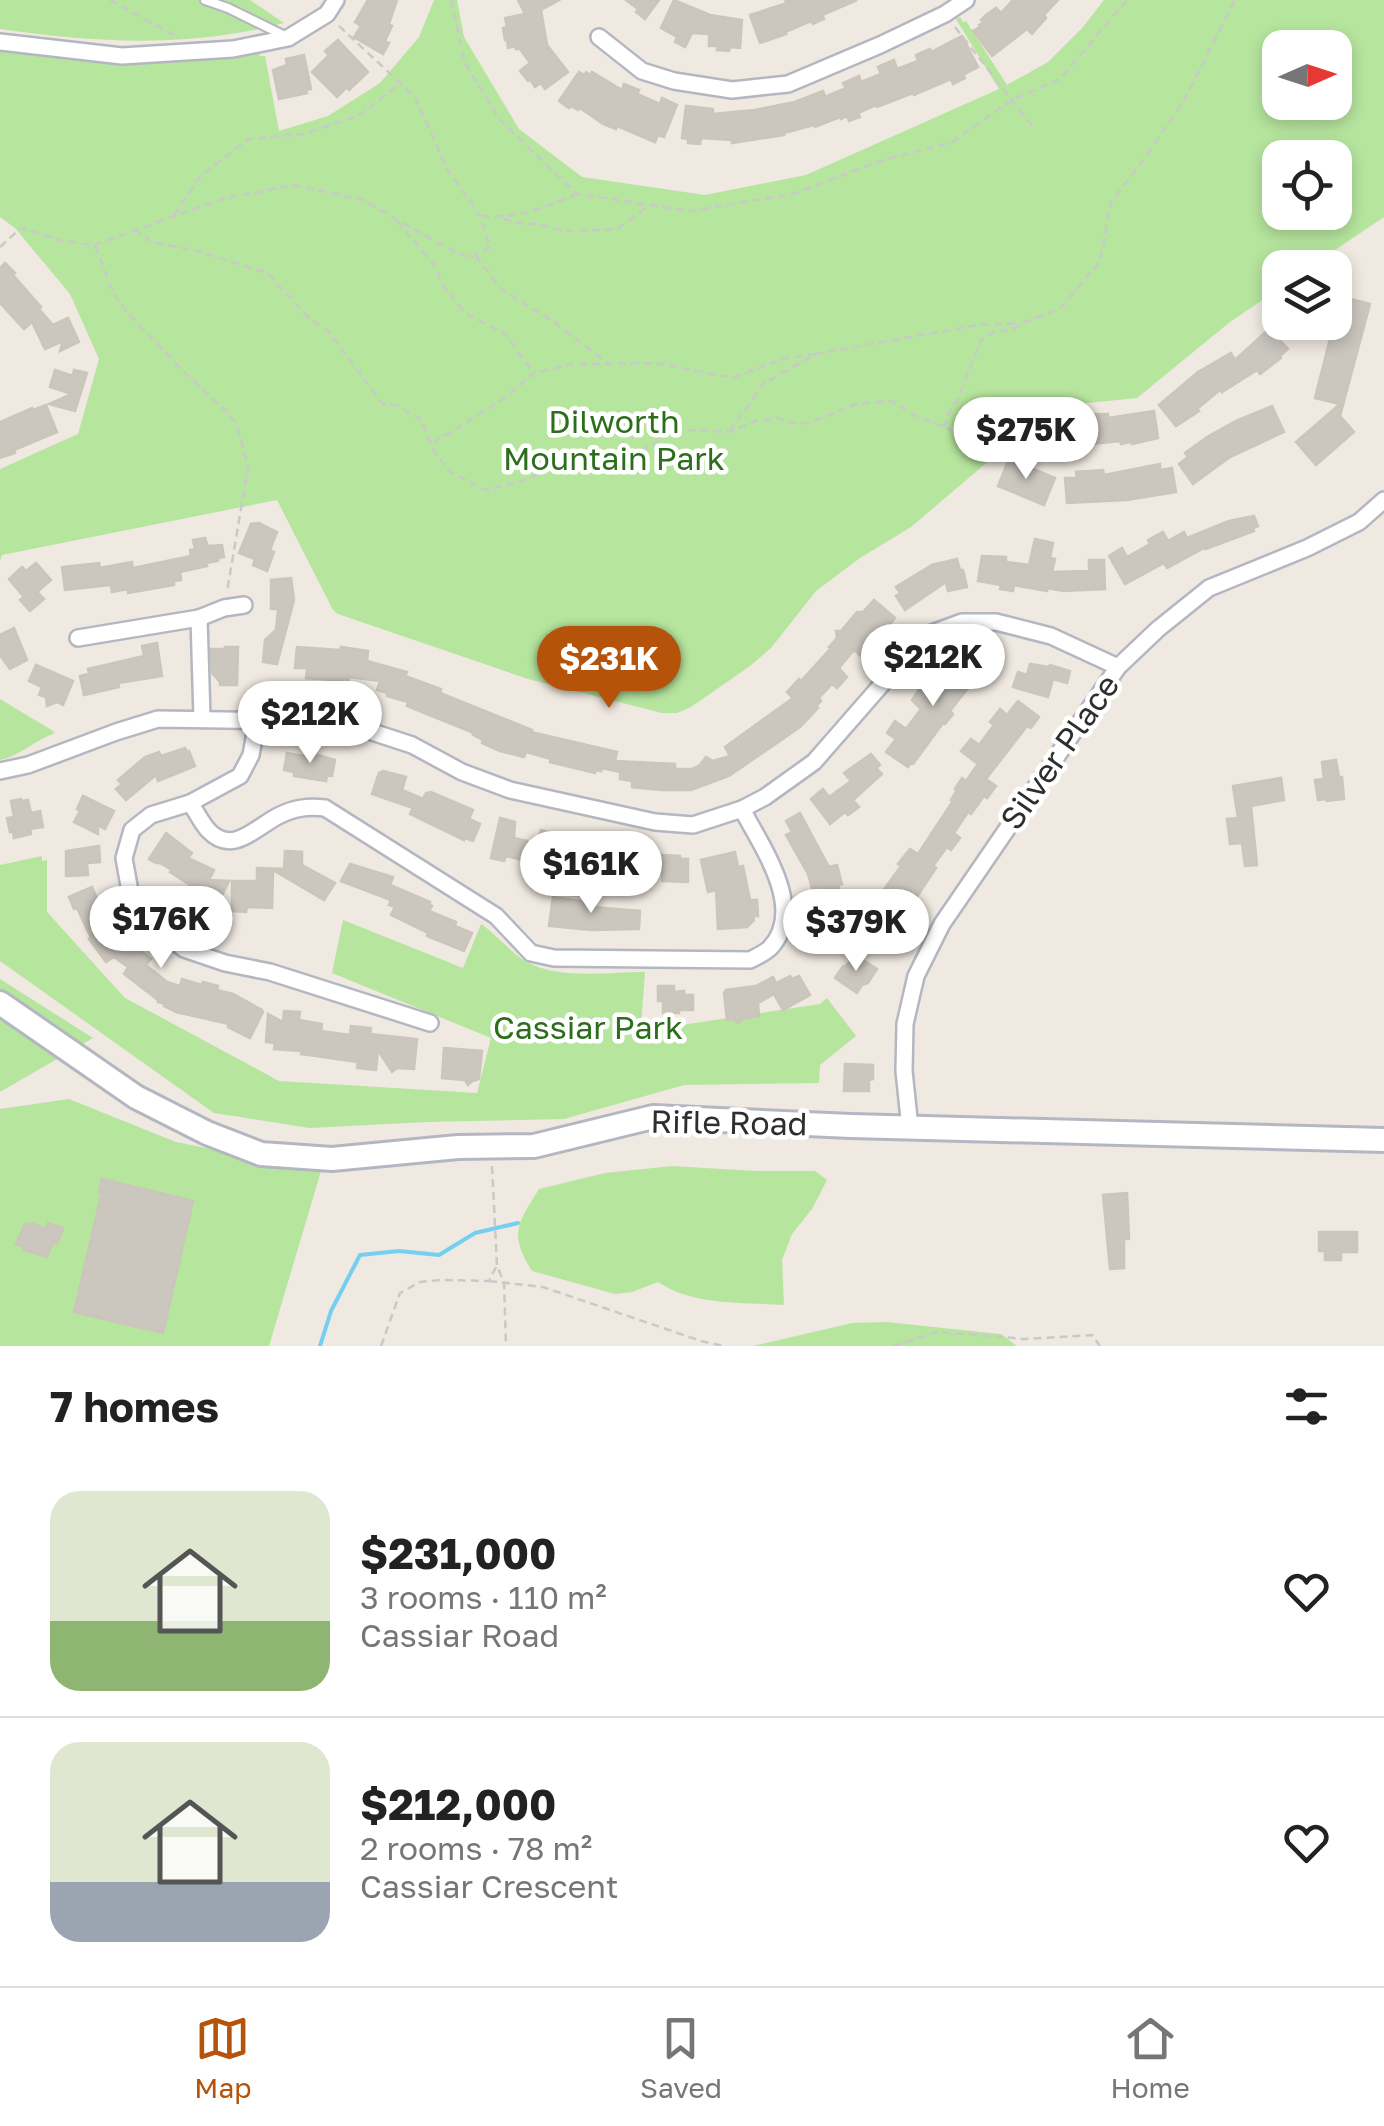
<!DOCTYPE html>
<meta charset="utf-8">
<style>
:root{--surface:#fff;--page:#f6f6f6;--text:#222;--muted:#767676;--line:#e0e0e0;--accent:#b45309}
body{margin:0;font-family:"Golos Text",sans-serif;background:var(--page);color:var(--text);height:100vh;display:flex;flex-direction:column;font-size:38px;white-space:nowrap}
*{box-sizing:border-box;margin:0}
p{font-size:32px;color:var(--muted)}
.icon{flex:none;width:55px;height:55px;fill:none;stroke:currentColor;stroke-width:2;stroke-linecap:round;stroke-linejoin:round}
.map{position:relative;height:1346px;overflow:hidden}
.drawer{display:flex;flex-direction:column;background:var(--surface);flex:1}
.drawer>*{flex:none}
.needle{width:65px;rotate:87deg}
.fabs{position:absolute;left:1262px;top:30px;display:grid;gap:20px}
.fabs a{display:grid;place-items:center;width:90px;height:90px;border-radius:20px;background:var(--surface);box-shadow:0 5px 15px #0003;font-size:50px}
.price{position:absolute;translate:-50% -85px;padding:0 22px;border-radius:35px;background:#fff;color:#222;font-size:32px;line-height:65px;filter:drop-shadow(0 2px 5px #0008)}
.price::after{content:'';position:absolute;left:50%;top:60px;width:30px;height:22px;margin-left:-15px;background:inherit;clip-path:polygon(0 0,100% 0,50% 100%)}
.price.on{background:var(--accent);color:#fff}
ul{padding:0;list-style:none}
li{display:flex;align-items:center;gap:30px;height:250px;padding:0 50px}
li+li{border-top:2px solid var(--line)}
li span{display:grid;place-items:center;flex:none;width:280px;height:200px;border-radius:30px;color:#555}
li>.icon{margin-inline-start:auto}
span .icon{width:120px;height:120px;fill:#fffc;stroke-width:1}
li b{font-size:42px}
h2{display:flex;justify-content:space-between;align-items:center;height:120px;padding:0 50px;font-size:42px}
.menu{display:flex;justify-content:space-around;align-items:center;height:140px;border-top:2px solid var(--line);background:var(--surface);font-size:28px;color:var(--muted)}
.menu a{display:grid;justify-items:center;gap:5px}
.menu .on{color:var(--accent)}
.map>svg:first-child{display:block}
</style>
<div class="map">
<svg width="1384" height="1346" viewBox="0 0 1384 1346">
<rect width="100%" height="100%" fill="#efe9e1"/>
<!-- green -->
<g fill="#b6e59e" fill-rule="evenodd">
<path d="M0,0H250L284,23C188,48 98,43 0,29Z"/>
<path d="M434,0H457L464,37L519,129L582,177L705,195L806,175L999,89L956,19L960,17L963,22L966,21L1007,85L1048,62L1083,27L1104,0H1384V217L1310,267L1280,268V288L1230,322L1137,398L1048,407L991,459L911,527L860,558L816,591L771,648L750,666L691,707L677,713H662L528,679L338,614L333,610L277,500L2,555L0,561V469L78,434L99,359L70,294L15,228L0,217V50C44,56 89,62 134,62C176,61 217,56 259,52L260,56H265L279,131L328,116L380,83L419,37ZM1280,48H1335V102H1280ZM1280,158H1335V212H1280Z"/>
<path d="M0,699L50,729L55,733C35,740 20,756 0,760Z"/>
<path d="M42,856V861L47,860V912L125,998L279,1081L477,1093L491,1038L332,973L343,920L463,968L481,924C497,935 509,951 525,961C556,980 609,972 645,972L641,1027L649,1030L820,1004L827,998L856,1036L820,1065L819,1083L684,1085L564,1119L427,1122L310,1128L214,1113L0,961V865Z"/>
<polygon points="0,979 93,1038 0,1092"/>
<polygon points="69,1099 176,1142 321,1171 269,1346 0,1346 0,1109"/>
<path d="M672,1166L755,1171H815L827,1180L812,1209L792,1234L782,1260L784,1305C742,1302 694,1306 658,1282L632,1292L615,1294L532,1271C508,1233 518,1223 539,1189L605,1173Z"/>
<polygon points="886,1322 1001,1334 1017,1346 753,1346 852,1323"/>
</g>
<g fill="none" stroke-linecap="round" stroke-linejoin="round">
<!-- stream -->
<polyline stroke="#75cff0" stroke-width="4" points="320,1346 331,1311 360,1255 399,1251 439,1255 475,1233 518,1223"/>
</g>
<!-- building -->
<g fill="#cbc7bf" stroke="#cbc5ba" stroke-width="2.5">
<polygon points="368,0 397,0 389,24 392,26 385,41 389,43 383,54 354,37 361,26 355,22"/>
<polygon points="518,0 559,0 541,10 547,45 568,72 545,89 541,83 535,87 530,79 528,81 520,71 530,63 520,49 516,49 515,46 508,48 507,40 505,40 503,28 507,27 505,18 525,14"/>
<polygon points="626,0 659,0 645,19 636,12 638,9"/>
<polygon points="674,0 710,15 742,20 740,48 730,47 729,51 717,50 717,46 709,46 709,34 692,33 685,47 675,42 677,37 661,28"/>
<polygon points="785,0 857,0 822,15 824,19 813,24 811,21 785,32 786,34 760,43 750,15 787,3"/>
<polygon points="1013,0 1058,0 1044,15 1046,18 1032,34 1027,29 992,56 973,31 980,27 979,25 983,23 981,20 986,15 996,8 1001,13"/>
<polygon points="962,36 978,67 963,75 965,78 953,84 951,79 914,95 913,93 877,107 876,105 858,113 860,117 849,121 847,116 841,119 840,117 815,127 814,125 784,133 784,135 732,143 732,140 701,138 700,144 688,143 688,139 682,138 686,106 713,109 713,114 755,110 795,102 823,91 825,97 846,88 843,83 859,76 861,82 881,74 878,67 894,60 897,69 918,61 916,55 930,49 931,52"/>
<polygon points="338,40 368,72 349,90 347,87 337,97 312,72 329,55 325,51"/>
<polygon points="304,55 311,89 306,90 307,93 279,99 273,70 287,65 286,59"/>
<polygon points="579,72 584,75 586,72 590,75 592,72 622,90 624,84 639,90 637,94 660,104 662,98 677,105 664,137 658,135 655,142 617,126 616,129 603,124 580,108 578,110 571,106 569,108 559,101"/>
<polygon points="5,263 15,273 13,275 41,307 39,309 53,325 68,318 79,342 60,351 63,341 45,349 32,322 24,329 10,314 0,303 0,268"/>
<polygon points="1346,298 1370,304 1340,416 1354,432 1316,465 1296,442 1340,404 1315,398 1338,307 1343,308"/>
<polygon points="1269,329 1288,349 1280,356 1281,358 1260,374 1257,370 1222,392 1221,389 1197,409 1199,411 1176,426 1159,405 1198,372 1231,353 1235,360"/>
<polygon points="55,370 73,376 74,370 87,373 75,411 49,404 72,394 50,387"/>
<polygon points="46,405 57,432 14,450 15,453 0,458 0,422 32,408 33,410"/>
<polygon points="1272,406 1284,432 1230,457 1193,484 1179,464 1188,457 1185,453 1207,437 1236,421"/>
<polygon points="1154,411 1158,438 1132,444 1131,442 1121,444 1120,441 1083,445 1082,442 1072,443 1070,415 1108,414 1108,418"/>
<polygon points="1009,459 1055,478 1044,505 998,486"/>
<polygon points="1160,464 1160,470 1172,468 1176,492 1127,500 1067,503 1065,478 1077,478 1076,472 1103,470 1104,475"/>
<polygon points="1254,516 1258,526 1253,528 1254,531 1206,549 1206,547 1167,568 1164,563 1125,584 1109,556 1122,548 1127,557 1150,544 1148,540 1163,532 1168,541 1184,532 1187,538 1229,521"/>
<polygon points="259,523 277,532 270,550 274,552 267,571 253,565 255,559 239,553 251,524"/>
<polygon points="205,538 208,546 222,545 224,557 218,558 218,561 206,563 207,566 180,572 181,580 174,581 174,585 128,593 128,589 112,592 111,585 65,590 62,567 99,563 100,568 132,562 133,568 191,556 190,550 195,549 193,540"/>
<polygon points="1035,539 1053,543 1050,558 1055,559 1052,572 1089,571 1089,560 1104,560 1105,589 1063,591 1047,588 1047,591 1014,585 1013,591 1000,589 1001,585 978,581 982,556 1006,557 1006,562 1029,565"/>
<polygon points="957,559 960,570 963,570 967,587 948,591 946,582 905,610 896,596 900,593 896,587 932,565"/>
<polygon points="36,563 51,580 37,592 44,599 30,611 20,600 24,597 9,579 22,567 26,571"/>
<polygon points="291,578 294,600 277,664 263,662 265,640 276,630 278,609 271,609 271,580"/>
<polygon points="874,600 895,618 886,629 884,627 862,657 854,650 839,668 847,677 837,688 832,684 819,698 821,701 816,706 818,708 800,727 729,776 691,790 662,790 632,787 632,781 620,779 620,772 602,768 601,771 596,770 595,773 550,762 551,759 526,752 524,757 500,751 482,743 483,740 473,735 474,733 407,706 408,702 387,696 387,693 377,690 380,681 349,677 348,685 334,682 334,680 306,678 307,668 295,668 297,647 340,650 341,647 368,651 367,661 407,672 405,676 441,689 440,693 532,730 531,732 617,752 615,761 675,764 675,769 692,769 699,766 706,757 713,761 730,756 725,747 793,698 787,692 799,679 801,681 831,648 829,647 837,638 836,631 841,631 857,612 863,612"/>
<polygon points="14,628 27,660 10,669 0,655 0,635"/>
<polygon points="157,643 162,676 118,683 119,687 84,695 80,676 89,674 88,669 144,656 142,646"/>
<polygon points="225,647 238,647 237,685 220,685 220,682 212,673 211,649 224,649"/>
<polygon points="963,654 983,669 950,711 953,714 945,724 943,723 913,764 911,763 908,767 886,752 896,739 887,733 895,721 906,729 921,709 912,700 920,688 922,689 943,662 952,669"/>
<polygon points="1030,664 1049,667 1050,665 1070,671 1067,683 1053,679 1048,697 1013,687 1018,672 1027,675"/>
<polygon points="36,665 73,681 63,705 57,702 47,706 46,697 39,695 42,687 29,681"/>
<polygon points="1018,701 1039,717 1031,728 1027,726 986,779 996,786 987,798 984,796 971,814 968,812 954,833 960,838 951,850 947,847 933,866 936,868 912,904 910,902 894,923 897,925 883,947 859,932 884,898 880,895 901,866 898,864 910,849 918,854 953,801 951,800 957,790 955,789 962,778 966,781 978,764 961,751 971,739 979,745 994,725 990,722 1000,709 1007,715"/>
<polygon points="185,748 187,752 189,751 195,766 158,781 156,775 126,800 116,789 122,784 118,780 145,757 159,752 161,756"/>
<polygon points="287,753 309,757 314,757 314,754 335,760 332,776 327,775 326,781 294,776 294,772 284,770"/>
<polygon points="871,754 880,765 876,768 882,774 853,800 859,807 848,815 845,812 830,824 811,799 823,789 829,797 851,781 844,773"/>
<polygon points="1336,760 1339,777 1342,777 1344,799 1327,801 1326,799 1318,800 1315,780 1324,779 1322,762"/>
<polygon points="383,771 406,777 402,790 423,799 426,793 431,792 473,810 469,819 480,824 473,841 465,838 464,840 410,814 413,808 372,794 379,773"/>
<polygon points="1281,778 1284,800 1251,806 1257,865 1245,866 1242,843 1230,844 1229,835 1227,819 1238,818 1233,786"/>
<polygon points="83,796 114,811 105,829 98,825 98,834 74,822 80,811 77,809"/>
<polygon points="21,799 22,801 28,800 31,813 40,811 43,827 30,829 31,834 14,838 13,831 10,832 7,818 14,817 11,801"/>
<polygon points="800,813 829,867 837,865 842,884 838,885 841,896 816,903 808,874 786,835 792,832 786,821"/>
<polygon points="500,818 515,822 514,838 527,841 522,860 506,856 504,861 491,858"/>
<polygon points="541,830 575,839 570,861 535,852"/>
<polygon points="166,833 192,853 188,858 214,870 209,880 229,881 215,910 203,904 205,900 187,892 190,885 170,872 172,870 160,863 156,863 149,859"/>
<polygon points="99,846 100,862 87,863 88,875 66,876 66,851"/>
<polygon points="602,846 638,854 633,875 597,864"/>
<polygon points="285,851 302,852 302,865 335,883 324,900 273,870 272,908 247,907 246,912 232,911 232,881 257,881 257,868 284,869"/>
<polygon points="735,852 738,867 743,866 750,900 757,900 758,916 753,916 754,920 747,927 718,929 716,890 708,892 701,860"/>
<polygon points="662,855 680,856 680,859 688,859 688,882 662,881"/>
<polygon points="350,864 393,877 390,885 430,902 429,904 432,906 429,911 456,922 455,926 472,933 464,951 427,936 428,933 391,915 395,907 389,905 391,900 341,881"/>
<polygon points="92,887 99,903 108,899 119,922 121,920 131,937 127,940 151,959 146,965 167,982 180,986 182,979 202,985 203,982 218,986 217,990 233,994 262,1010 263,1012 250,1038 228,1027 229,1024 176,1012 164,1006 165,1004 158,1002 158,1000 124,974 128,967 114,957 106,962 89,939 91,938 77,908 74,909 69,897"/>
<polygon points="553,897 593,903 592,907 640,911 639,929 591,930 549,926"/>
<polygon points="855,955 877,969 868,983 862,985 857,993 835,978 843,966 845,967"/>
<polygon points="790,976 792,979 799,976 810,995 783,1010 774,994 758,1003 759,1016 742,1019 738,1023 733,1019 727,1020 724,993 726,990 756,986 773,977 776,983"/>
<polygon points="658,986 674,986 674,992 684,991 684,995 693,995 693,1010 679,1010 679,1013 663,1013 663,1001 658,1001"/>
<polygon points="284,1011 300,1012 299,1020 322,1024 321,1031 350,1035 351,1026 371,1028 370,1034 417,1039 414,1069 397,1068 392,1072 378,1050 376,1070 357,1068 358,1062 301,1054 302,1051 274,1049 275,1043 266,1042 268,1014 283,1022"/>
<polygon points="444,1048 482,1051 479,1079 472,1081 468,1085 465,1080 442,1078"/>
<polygon points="845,1064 873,1065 873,1079 869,1080 869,1091 844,1091"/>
<polygon points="102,1179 193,1201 163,1333 74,1312 102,1192 99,1192"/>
<polygon points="1127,1193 1129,1239 1124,1239 1124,1268 1110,1269 1103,1195"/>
<polygon points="30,1223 46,1229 48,1223 63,1228 57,1244 53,1242 47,1257 24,1250 25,1247 16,1244 25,1224 29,1225"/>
<polygon points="1319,1232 1357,1232 1357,1252 1341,1252 1341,1260 1325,1260 1325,1251 1319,1251"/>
</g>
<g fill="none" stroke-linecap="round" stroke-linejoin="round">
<defs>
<polyline id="lane" points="205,0 228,8 283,35"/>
<g id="street">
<polyline points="599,37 642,71 674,81 732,90 788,84 880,45 945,14 966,0"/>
<polyline points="0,42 122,56 233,49 288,38 327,14 336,0"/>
<polyline points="199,618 224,608 244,605"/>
<polyline points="78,638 199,618 202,718"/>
<path d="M257,722L251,755L240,776L190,803C196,811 201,822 208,830C232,856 255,828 278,816C294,808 307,806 325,808L496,916L531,953L554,958L750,960C756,957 765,953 770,948C807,909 761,846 742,809"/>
<polyline points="0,771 28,765 116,732 158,719 293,721 360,728 412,745 462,772 510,790 655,822 693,825 742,809 765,797 814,762 924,636 962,622 996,622 1051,636 1118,667"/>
<polyline points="190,803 151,815 132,830 124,858 131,897 155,925 184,949 225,963 270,972 430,1023"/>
<polyline points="910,1128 904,1071 905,1024 916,976 942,924 1118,667 1158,629 1209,588 1307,548 1359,522 1384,500"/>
</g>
<polyline id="secondary" points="0,1003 136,1097 207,1133 261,1154 332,1159 458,1147 534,1146 653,1117 851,1126 1384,1140"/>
</defs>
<!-- lane casing -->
<use href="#lane" stroke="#b4b7c1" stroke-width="12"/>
<!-- street casing -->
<use href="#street" stroke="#b4b7c1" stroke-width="20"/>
<!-- secondary casing -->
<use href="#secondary" stroke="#b4b7c1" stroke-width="28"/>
<!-- path -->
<g stroke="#c9c9c9" stroke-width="2.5" stroke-dasharray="8 5" stroke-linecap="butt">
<polyline points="110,0 179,38"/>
<polyline points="451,0 465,63 499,119 577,194 690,211 793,194 880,161 952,142 1012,100 1060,79 1127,0"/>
<polyline points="955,27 1033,127"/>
<polyline points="174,215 201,175 249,139 304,134 360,115 399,84"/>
<path d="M482,216C514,220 544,207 575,195"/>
<polyline points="503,219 526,225 535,223 565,231 617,229 648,206"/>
<polyline points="397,221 435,266 442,284 465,313 505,334 533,372"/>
<polyline points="134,229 152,242 198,251 267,273 309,318 328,331 382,403 398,406 421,419 434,451 449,471 485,490 519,482 568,462 616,466 672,432 695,430 729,432 756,421 777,418 790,423 809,423 856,404 891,401 914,415 951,430"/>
<polyline points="95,246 113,292 124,309 184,372 229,414 237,425 248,467 227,592"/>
<polyline points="0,247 21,228 62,241 94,245 222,199 294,185 363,200 440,244 469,258 490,247 480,216 447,169 415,97 338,25"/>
<polyline points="476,256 501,289 551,320 608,363"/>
<polyline points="943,427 948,419 948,413 958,399 981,340 991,333 1016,328 1022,323 1060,309 1100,261 1111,202 1147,155 1185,98 1235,0"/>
<polyline points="730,431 763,384 816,354 978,325 1022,323"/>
<polyline points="433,443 502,400 534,373 572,364 657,363 732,378 783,359 816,354"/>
<polyline points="492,1166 497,1266 504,1282 506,1346"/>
<polyline points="489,1281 543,1287 701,1341 723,1346"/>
<polyline points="381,1346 400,1293 420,1282 441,1280 489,1281 496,1267"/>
<polyline points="893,1346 937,1332 1025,1339 1092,1335 1100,1346"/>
</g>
<!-- lane -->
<use href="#lane" stroke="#fff" stroke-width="8"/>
<!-- street -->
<use href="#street" stroke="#fff" stroke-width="15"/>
<!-- secondary -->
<use href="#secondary" stroke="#fff" stroke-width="22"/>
</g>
<g text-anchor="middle" stroke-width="9" stroke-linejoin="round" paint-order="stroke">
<!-- park labels -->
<g font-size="32" fill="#2c6e1b" stroke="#fff">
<text x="614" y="433">Dilworth<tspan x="614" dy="37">Mountain Park</tspan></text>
<text x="588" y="1039">Cassiar Park</text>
</g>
<!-- street labels -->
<g font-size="32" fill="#2e2e2e" stroke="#fff">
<text transform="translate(1060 752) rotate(-55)" y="11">Silver Place</text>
<text transform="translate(729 1123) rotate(1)" y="11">Rifle Road</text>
</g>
</g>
</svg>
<div class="fabs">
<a><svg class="needle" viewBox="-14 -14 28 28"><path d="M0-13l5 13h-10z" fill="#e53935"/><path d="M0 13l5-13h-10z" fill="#767676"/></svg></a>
<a><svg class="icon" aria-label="locate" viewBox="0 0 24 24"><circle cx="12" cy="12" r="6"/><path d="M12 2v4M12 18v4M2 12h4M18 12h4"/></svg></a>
<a><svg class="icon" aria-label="layers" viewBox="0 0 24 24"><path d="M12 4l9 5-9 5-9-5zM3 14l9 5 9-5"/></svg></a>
</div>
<b class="price" style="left:1026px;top:482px">$275K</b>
<b class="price" style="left:933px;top:709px">$212K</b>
<b class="price on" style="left:609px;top:711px">$231K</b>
<b class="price" style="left:310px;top:766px">$212K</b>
<b class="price" style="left:591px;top:916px">$161K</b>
<b class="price" style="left:161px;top:971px">$176K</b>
<b class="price" style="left:856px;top:974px">$379K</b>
</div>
<section class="drawer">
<h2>7 homes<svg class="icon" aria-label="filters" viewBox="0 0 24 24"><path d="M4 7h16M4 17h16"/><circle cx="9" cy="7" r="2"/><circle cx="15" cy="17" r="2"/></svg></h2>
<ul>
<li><span style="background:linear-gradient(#dfe7d0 65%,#8fb573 0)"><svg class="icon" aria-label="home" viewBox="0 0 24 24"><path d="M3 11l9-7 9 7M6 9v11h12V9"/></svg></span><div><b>$231,000</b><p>3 rooms · 110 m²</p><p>Cassiar Road</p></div><svg class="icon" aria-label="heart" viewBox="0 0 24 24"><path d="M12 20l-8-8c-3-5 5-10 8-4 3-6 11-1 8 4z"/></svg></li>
<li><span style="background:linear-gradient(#dfe7d0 70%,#9aa5b1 0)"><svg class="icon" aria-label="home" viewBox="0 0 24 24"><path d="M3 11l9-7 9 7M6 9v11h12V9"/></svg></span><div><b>$212,000</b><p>2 rooms · 78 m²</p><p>Cassiar Crescent</p></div><svg class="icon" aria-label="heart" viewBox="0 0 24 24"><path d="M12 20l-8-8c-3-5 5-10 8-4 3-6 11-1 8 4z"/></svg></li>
</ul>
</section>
<nav class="menu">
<a class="on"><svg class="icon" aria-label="map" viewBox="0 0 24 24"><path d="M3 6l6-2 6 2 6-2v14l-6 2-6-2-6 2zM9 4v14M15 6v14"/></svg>Map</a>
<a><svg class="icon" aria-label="saved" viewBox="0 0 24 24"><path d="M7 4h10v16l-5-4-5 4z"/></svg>Saved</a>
<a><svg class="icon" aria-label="home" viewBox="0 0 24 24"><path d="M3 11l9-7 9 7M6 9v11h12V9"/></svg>Home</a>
</nav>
